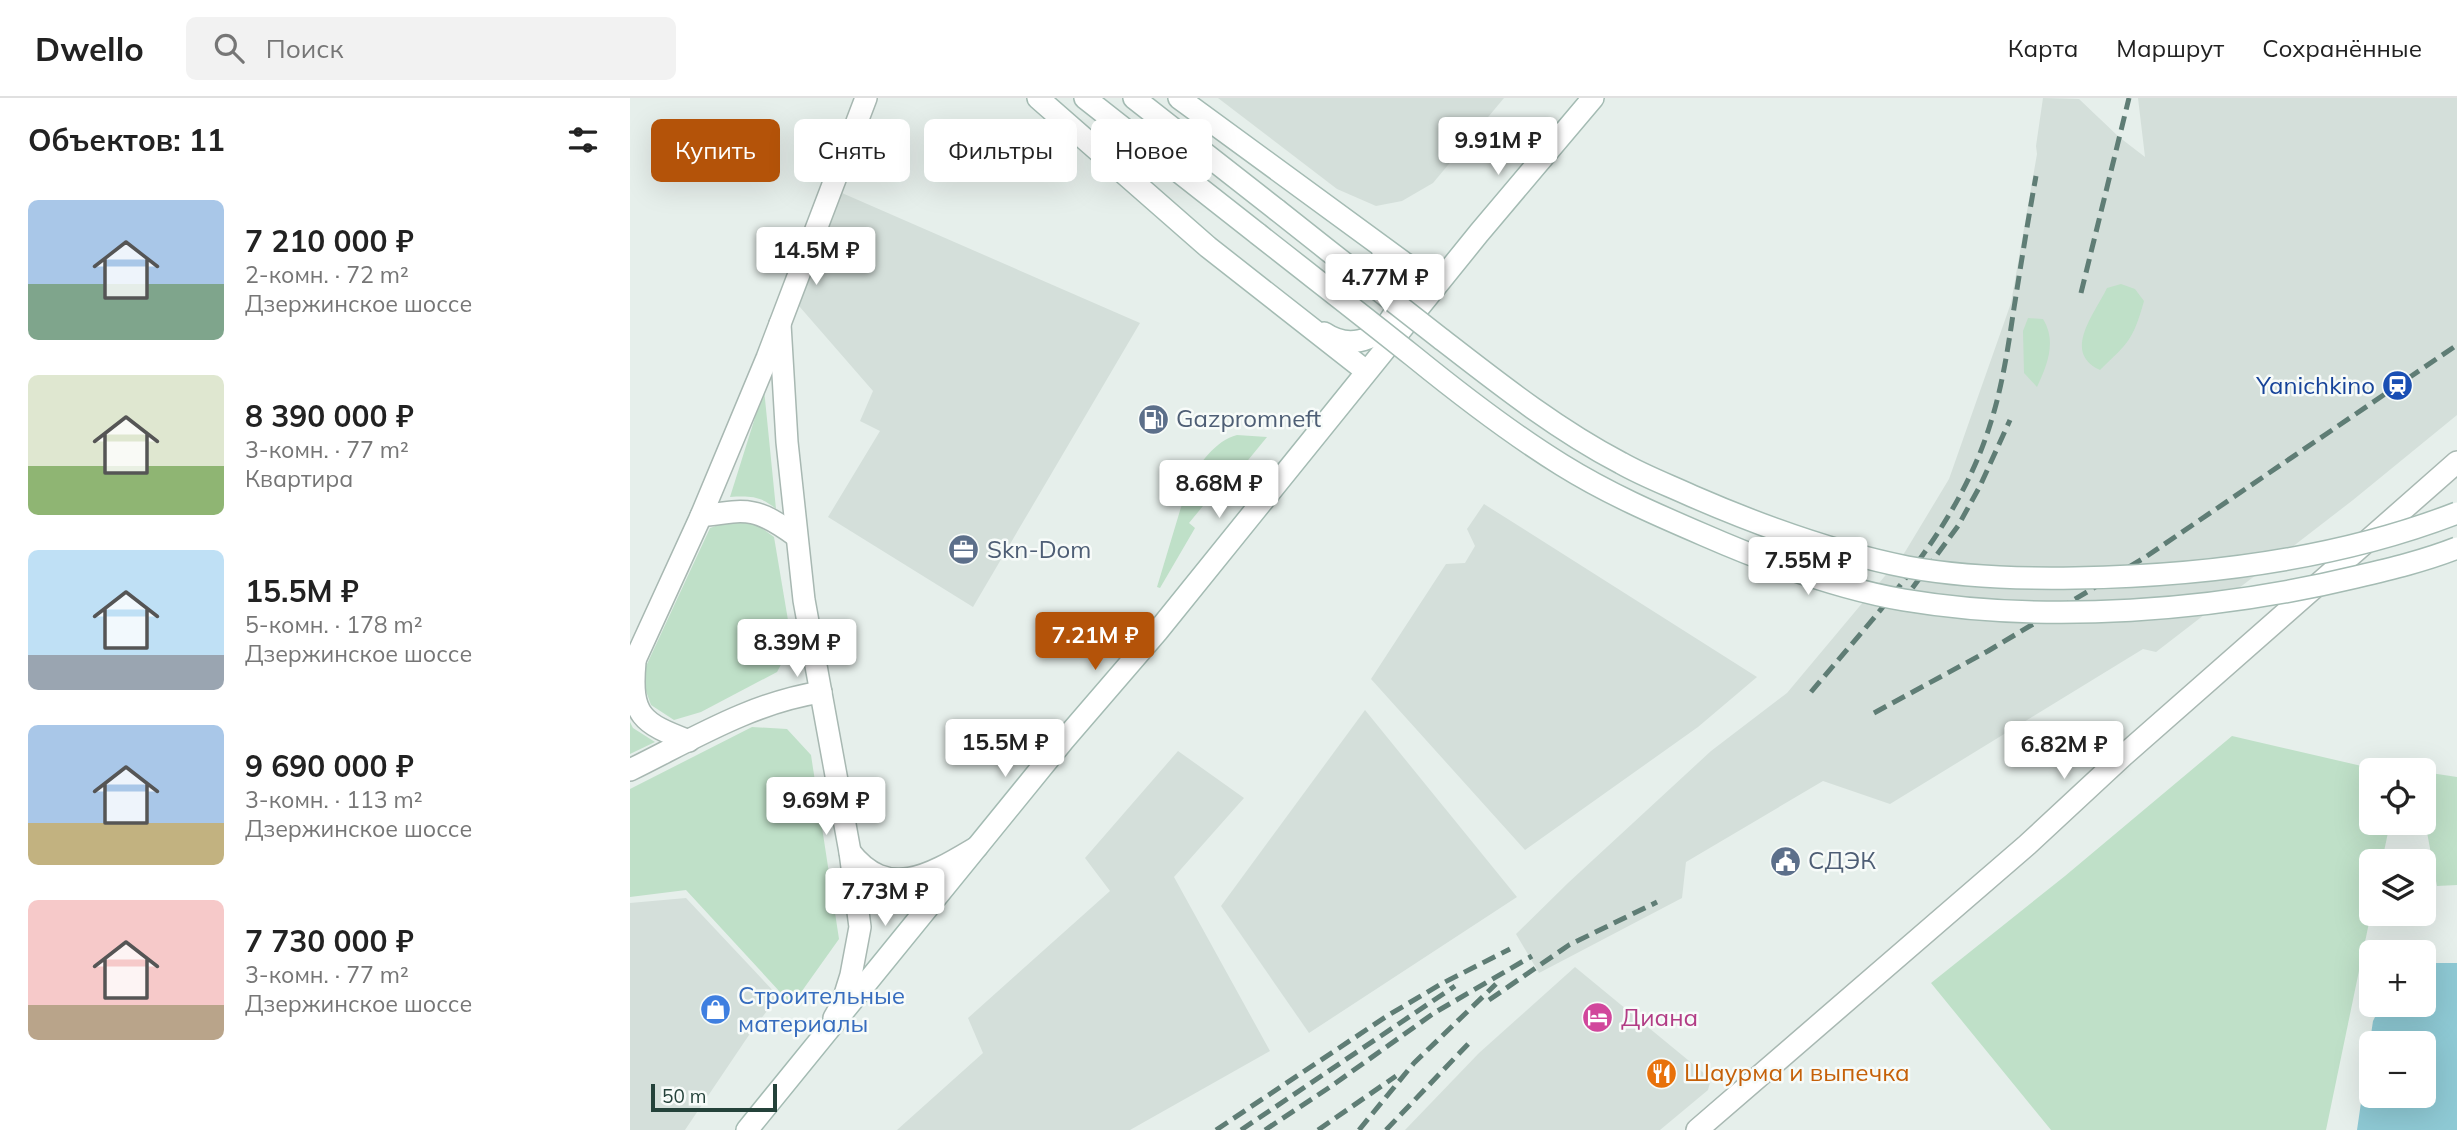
<!DOCTYPE html>
<html lang="ru">
<meta charset="utf-8">
<style>
:root{--surface:#fff;--page:#f2f2f2;--text:#222;--muted:#767676;--line:#e0e0e0;--accent:#b45309}
body{margin:0;font-family:Mulish,sans-serif;background:var(--page);color:var(--text);height:100vh;display:flex;flex-direction:column;font-size:26px;white-space:nowrap}
*{box-sizing:border-box;margin:0}
p{font-size:23px;color:var(--muted)}
.icon{flex:none;width:38px;height:38px;fill:none;stroke:currentColor;stroke-width:2;stroke-linecap:round;stroke-linejoin:round}
.map{position:relative;flex:1;overflow:hidden}
.details{display:flex;flex-direction:column;background:var(--surface);width:630px}
.details>*{flex:none}
.banner{position:absolute;left:21px;top:21px;width:665px;height:63px;display:flex;gap:14px}
.tools{position:absolute;left:1729px;top:660px;display:grid;gap:14px}
.tools a{display:grid;place-items:center;width:77px;height:77px;border-radius:10px;background:var(--surface);box-shadow:0 7px 28px #0002;font-size:35px}
.scale{position:absolute;left:21px;bottom:18px;width:126px;box-sizing:border-box;padding-left:7px;border:4px solid #24423a;border-top:0;font-size:19px;line-height:24px;white-space:nowrap;color:#24423a;-webkit-text-stroke:5px #f7fbf9;paint-order:stroke}
.price{position:absolute;translate:-50% -60px;padding:0 16px;border-radius:7px;background:#fff;color:#222;font-size:23px;line-height:46px;filter:drop-shadow(0 2px 4px #0008)}
.price::after{content:'';position:absolute;left:50%;top:42px;width:21px;height:16px;margin-left:-10px;background:inherit;clip-path:polygon(0 0,100% 0,50% 100%)}
.price.current{background:var(--accent);color:#fff}
ul{padding:0;list-style:none}
li{display:flex;align-items:center;gap:21px;height:175px;padding:0 28px}
li span{display:grid;place-items:center;flex:none;width:196px;height:140px;border-radius:10px;color:#555}
li>.icon{margin-inline-start:auto}
span .icon{width:84px;height:84px;fill:#fffc;stroke-width:1}
li b{font-size:30px}
h2{display:flex;justify-content:space-between;align-items:center;height:84px;padding:0 28px;font-size:30px}
.tag{padding:0 24px;border-radius:10px;background:var(--surface);box-shadow:0 7px 28px #0002;font-size:24px;line-height:63px}
.tag.current{background:var(--accent);color:#fff}
header{display:flex;align-items:center;gap:42px;box-sizing:border-box;height:98px;padding:0 35px;background:var(--surface);border-bottom:2px solid var(--line)}
header strong{font-size:33px}
nav{display:flex;gap:38px;margin-inline-start:auto;font-size:24px}
.search{width:490px;height:63px;background:var(--page);display:flex;align-items:center;gap:18px;box-sizing:border-box;padding:0 24px;border-radius:10px;color:var(--muted);font-size:26px}
main{display:flex;flex:1;min-height:0}
.map>svg:first-child{display:block}
</style>
<header>
<strong>Dwello</strong>
<div class="search"><svg class="icon" aria-label="search" viewBox="0 0 24 24"><circle cx="10" cy="10" r="6"/><path d="M15 15l6 6"/></svg>Поиск</div>
<nav><a>Карта</a><a>Маршрут</a><a>Сохранённые</a></nav>
</header>
<main>
<section class="details">
<h2>Объектов: 11<svg class="icon" aria-label="filters" viewBox="0 0 24 24"><path d="M4 7h16M4 17h16"/><circle cx="9" cy="7" r="2"/><circle cx="15" cy="17" r="2"/></svg></h2>
<ul>
<li><span style="background:linear-gradient(#a9c7e8 60%,#7fa58c 0)"><svg class="icon" aria-label="home" viewBox="0 0 24 24"><path d="M3 11l9-7 9 7M6 9v11h12V9"/></svg></span><div><b>7 210 000 ₽</b><p>2-комн. · 72 m²</p><p>Дзержинское шоссе</p></div></li>
<li><span style="background:linear-gradient(#dfe7d0 65%,#8fb573 0)"><svg class="icon" aria-label="home" viewBox="0 0 24 24"><path d="M3 11l9-7 9 7M6 9v11h12V9"/></svg></span><div><b>8 390 000 ₽</b><p>3-комн. · 77 m²</p><p>Квартира</p></div></li>
<li><span style="background:linear-gradient(#bfe0f5 75%,#9aa5b1 0)"><svg class="icon" aria-label="home" viewBox="0 0 24 24"><path d="M3 11l9-7 9 7M6 9v11h12V9"/></svg></span><div><b>15.5M ₽</b><p>5-комн. · 178 m²</p><p>Дзержинское шоссе</p></div></li>
<li><span style="background:linear-gradient(#a9c7e8 70%,#c2b280 0)"><svg class="icon" aria-label="home" viewBox="0 0 24 24"><path d="M3 11l9-7 9 7M6 9v11h12V9"/></svg></span><div><b>9 690 000 ₽</b><p>3-комн. · 113 m²</p><p>Дзержинское шоссе</p></div></li>
<li><span style="background:linear-gradient(#f6c9c9 75%,#b9a48a 0)"><svg class="icon" aria-label="home" viewBox="0 0 24 24"><path d="M3 11l9-7 9 7M6 9v11h12V9"/></svg></span><div><b>7 730 000 ₽</b><p>3-комн. · 77 m²</p><p>Дзержинское шоссе</p></div></li>
</ul>
</section>
<div class="map">
<svg width="1827" height="1032" viewBox="0 0 1827 1032">
<rect width="100%" height="100%" fill="#e6efeb"/>
<!-- built -->
<g fill="#d4dfda">
<polygon points="588,0 874,0 803,85 772,103 746,108 707,91"/>
<polygon points="1413,0 1449,1 1489,39 1515,59 1508,0 1827,0 1827,317 1723,402 1526,554 1513,551 1260,706 1193,683 1056,764 1052,800 909,875 886,836 938,785 1081,653 1157,595 1275,454 1319,381 1381,205 1407,56 1406,48"/>
<polygon points="212,95 510,225 343,509 198,419 250,333 230,323 243,293 169,208"/>
<polygon points="854,406 1127,579 1068,629 895,752 741,581 816,466 835,465 845,448 837,431"/>
<polygon points="735,612 887,799 679,935 591,808"/>
<polygon points="548,653 614,700 544,779 640,953 500,1032 267,1032 353,955 338,920 480,793 455,760"/>
<polygon points="56,800 148,898 119,937 55,1032 0,1032 0,805"/>
<polygon points="945,869 1081,981 1078,992 1030,1032 775,1032 849,955"/>
</g>
<!-- green -->
<g fill="#bfe0c8">
<path d="M1491,186L1505,191L1514,203C1503,242 1499,244 1470,272C1432,254 1464,217 1477,190Z"/>
<path d="M1398,220L1413,221C1427,244 1417,267 1407,289L1394,275L1393,233Z"/>
<path d="M134,291L146,411C131,398 120,398 100,399Z"/>
<path d="M607,337L637,339L596,389L591,386L559,425L565,430L530,490L527,489L558,386C568,367 586,342 607,337Z"/>
<polygon points="100,423 125,425 144,439 162,546 147,574 71,614 44,622 21,607 11,579 80,430"/>
<polygon points="0,624 3,630 25,644 0,656"/>
<polygon points="122,629 157,631 181,657 209,841 162,907 56,792 0,799 0,691"/>
<polygon points="1602,638 1749,672 1741,672 1741,724 1760,725 1752,763 1741,763 1741,815 1696,1032 1421,1032 1301,885 1435,778"/>
<polygon points="1794,674 1827,679 1827,787 1807,788 1794,718"/>
</g>
<!-- water -->
<path fill="#8ec9d4" fill-rule="evenodd" d="M1794,865H1827V1032H1727L1743,923L1751,907L1794,906ZM1741,945H1794V998H1741Z"/>
<g fill="none" stroke-linecap="round" stroke-linejoin="round">
<defs>
<g id="minor">
<polyline points="150,226 157,344 174,502 220,754 230,829 221,877 212,906 204,920"/>
<path d="M71,418C119,411 126,409 166,438"/>
<path d="M5,564C0,618 12,625 59,643"/>
<polyline points="0,573 71,418 137,260 236,0"/>
<path d="M0,672C63,641 121,605 191,594"/>
<path d="M220,754C259,804 303,775 347,749"/>
</g>
<polyline id="tertiary" points="1067,1032 1397,747 1494,657 1827,364"/>
<g id="secondary">
<polyline points="408,0 578,149 736,273"/>
<polyline points="455,0 628,136"/>
<polyline points="504,0 647,112"/>
<polyline points="549,0 773,164 807,186"/>
<path d="M694,235C741,267 798,203 753,155"/>
<polyline points="117,1032 434,642 527,534 849,135 963,0"/>
</g>
</defs>
<!-- minor casing -->
<use href="#minor" stroke="#a8b8b2" stroke-width="24"/>
<!-- tertiary casing -->
<use href="#tertiary" stroke="#a8b8b2" stroke-width="24"/>
<!-- secondary casing -->
<use href="#secondary" stroke="#a4bbb3" stroke-width="24"/>
<!-- minor -->
<use href="#minor" stroke="#fff" stroke-width="21"/>
<!-- tertiary -->
<use href="#tertiary" stroke="#fff" stroke-width="21"/>
<!-- secondary -->
<use href="#secondary" stroke="#fff" stroke-width="21"/>
<!-- rail -->
<g stroke="#5f7d75" stroke-width="5" stroke-dasharray="14 7" stroke-linecap="butt">
<polyline points="1451,195 1499,0"/>
<polyline points="1270,507 1328,428 1350,388 1380,322"/>
<path d="M1181,594C1249,513 1326,433 1359,330C1372,291 1378,250 1384,210C1391,166 1398,122 1406,78"/>
<polyline points="1244,615 1358,553 1514,460 1827,247"/>
<polyline points="859,902 939,847 1027,804"/>
<polyline points="586,1032 757,918 811,886 880,851"/>
<polyline points="611,1032 825,888"/>
<polyline points="635,1032 700,989 804,915 902,858"/>
<polyline points="688,1032 766,978"/>
<polyline points="729,1032 784,965 866,886"/>
<polyline points="756,1032 840,944"/>
</g>
<defs>
<g id="secondary-bridge">
<path d="M647,112C701,155 755,197 810,240C868,285 926,331 991,365C1014,378 1038,387 1062,398C1131,428 1202,454 1277,469C1332,479 1390,481 1445,480C1574,478 1706,462 1827,415"/>
<path d="M628,136C680,177 732,217 783,258C831,297 880,335 932,367C977,395 1025,416 1074,437C1138,465 1205,490 1274,502C1417,526 1585,513 1726,479C1760,471 1794,463 1827,450"/>
</g>
</defs>
<!-- secondary-bridge casing -->
<use href="#secondary-bridge" stroke="#a4bbb3" stroke-width="24" stroke-linecap="butt"/>
<!-- secondary-bridge -->
<use href="#secondary-bridge" stroke="#fff" stroke-width="21"/>
</g>
<!-- icons -->
<defs>
<symbol id="station-disc" viewBox="-11 -11 22 22"><circle r="9.5" fill="#1a4fb4" stroke="#f7fbf9"/><path d="M-3-6H3Q5-6 5-4V2Q5 4 3 4L4.5 6H3L1.5 4h-3L-3 6H-4.5L-3 4Q-5 4-5 2V-4Q-5-6-3-6ZM-3.5-4v3h7v-3ZM-3.5 1v1.5H-2V1ZM2 1v1.5H3.5V1Z" fill="#fff"/></symbol>
<symbol id="fuel-disc" viewBox="-11 -11 22 22"><circle r="9.5" fill="#5c6f8a" stroke="#f7fbf9"/><path d="M-5.5-6h7V0h2V4h1.3V-2.5L3-4.5l.8-.8L6-3V5H2.5V1h-1V6h-7ZM-4.2-4.7v3.2H.2V-4.7Z" fill="#fff"/></symbol>
<symbol id="office-disc" viewBox="-11 -11 22 22"><circle r="9.5" fill="#5c6f8a" stroke="#f7fbf9"/><path d="M-6-3h4V-5.5h4V-3h4V5H-6ZM-1-4.5V-3h2v-1.5ZM-6 0V1H6V0Z" fill="#fff"/></symbol>
<symbol id="civic-disc" viewBox="-11 -11 22 22"><circle r="9.5" fill="#5c6f8a" stroke="#f7fbf9"/><path d="M-.6-6.5H3V-4.5H.6V-3L4-1V1h2V6H-6V1h2V-1L-.6-3ZM-1.2 2.5V6h2.4V2.5Z" fill="#fff"/></symbol>
<symbol id="shop-disc" viewBox="-11 -11 22 22"><circle r="9.5" fill="#3f7fe0" stroke="#f7fbf9"/><path d="M-5-2.5h2.3a2.7 3.5 0 0 1 5.4 0H5L5.5 6h-11ZM-1.5-2.5h3a1.5 2.3 0 0 0-3 0Z" fill="#fff"/></symbol>
<symbol id="hotel-disc" viewBox="-11 -11 22 22"><circle r="9.5" fill="#d1479c" stroke="#f7fbf9"/><path d="M-6-4.5h1.5V1H6V5H4.5V3h-9V5H-6ZM-4 0a1.8 1.8 0 1 1 3.6 0ZM.5 0V-2.5h3Q6-2.5 6 0Z" fill="#fff"/></symbol>
<symbol id="restaurant-disc" viewBox="-11 -11 22 22"><circle r="9.5" fill="#e8710a" stroke="#f7fbf9"/><path d="M-5-6h1v4h1v-4h1v4h1v-4h1v5L-1.5 .5V6h-2V.5L-5-1ZM5-6V6H3V1.5H1.5Q1.5-4 5-6Z" fill="#fff"/></symbol>
</defs>
<g fill-rule="evenodd">
<use href="#station-disc" x="1750" y="270" width="35" height="35"/>
<use href="#fuel-disc" x="506" y="304" width="35" height="35"/>
<use href="#office-disc" x="316" y="434" width="35" height="35"/>
<use href="#civic-disc" x="1138" y="746" width="35" height="35"/>
<use href="#shop-disc" x="68" y="894" width="35" height="35"/>
<use href="#hotel-disc" x="950" y="902" width="35" height="35"/>
<use href="#restaurant-disc" x="1014" y="958" width="35" height="35"/>
</g>
<g text-anchor="middle" stroke-width="5" stroke-linejoin="round" paint-order="stroke">
<!-- transit labels -->
<g font-size="24" fill="#164399" stroke="#f7fbf9" text-anchor="end">
<text x="1745" y="296">Yanichkino</text>
</g>
<!-- service labels -->
<g font-size="24" fill="#4e5e75" stroke="#f7fbf9" text-anchor="start">
<text x="546" y="329">Gazpromneft</text>
<text x="357" y="460">Skn-Dom</text>
<text x="1178" y="771">СДЭК</text>
</g>
<!-- shop labels -->
<g font-size="24" fill="#366cbe" stroke="#f7fbf9" text-anchor="start">
<text x="108" y="906">Строительные<tspan x="108" dy="28">материалы</tspan></text>
</g>
<!-- hotel labels -->
<g font-size="24" fill="#b23c85" stroke="#f7fbf9" text-anchor="start">
<text x="991" y="928">Диана</text>
</g>
<!-- food labels -->
<g font-size="24" fill="#c56008" stroke="#f7fbf9" text-anchor="start">
<text x="1054" y="983">Шаурма и выпечка</text>
</g>
</g>
</svg>
<div class="tools">
<a><svg class="icon" aria-label="locate" viewBox="0 0 24 24"><circle cx="12" cy="12" r="6"/><path d="M12 2v4M12 18v4M2 12h4M18 12h4"/></svg></a>
<a><svg class="icon" aria-label="layers" viewBox="0 0 24 24"><path d="M12 4l9 5-9 5-9-5zM3 14l9 5 9-5"/></svg></a>
<a>+</a>
<a>−</a>
</div>
<div class="scale">50 m</div>
<b class="price" style="left:868px;top:79px">9.91M ₽</b>
<b class="price" style="left:186px;top:189px">14.5M ₽</b>
<b class="price" style="left:755px;top:216px">4.77M ₽</b>
<b class="price" style="left:589px;top:422px">8.68M ₽</b>
<b class="price" style="left:1178px;top:499px">7.55M ₽</b>
<b class="price current" style="left:465px;top:574px">7.21M ₽</b>
<b class="price" style="left:167px;top:581px">8.39M ₽</b>
<b class="price" style="left:375px;top:681px">15.5M ₽</b>
<b class="price" style="left:1434px;top:683px">6.82M ₽</b>
<b class="price" style="left:196px;top:739px">9.69M ₽</b>
<b class="price" style="left:255px;top:830px">7.73M ₽</b>
<div class="banner">
<a class="tag current">Купить</a>
<a class="tag">Снять</a>
<a class="tag">Фильтры</a>
<a class="tag">Новое</a>
</div>
</div>
</main>
